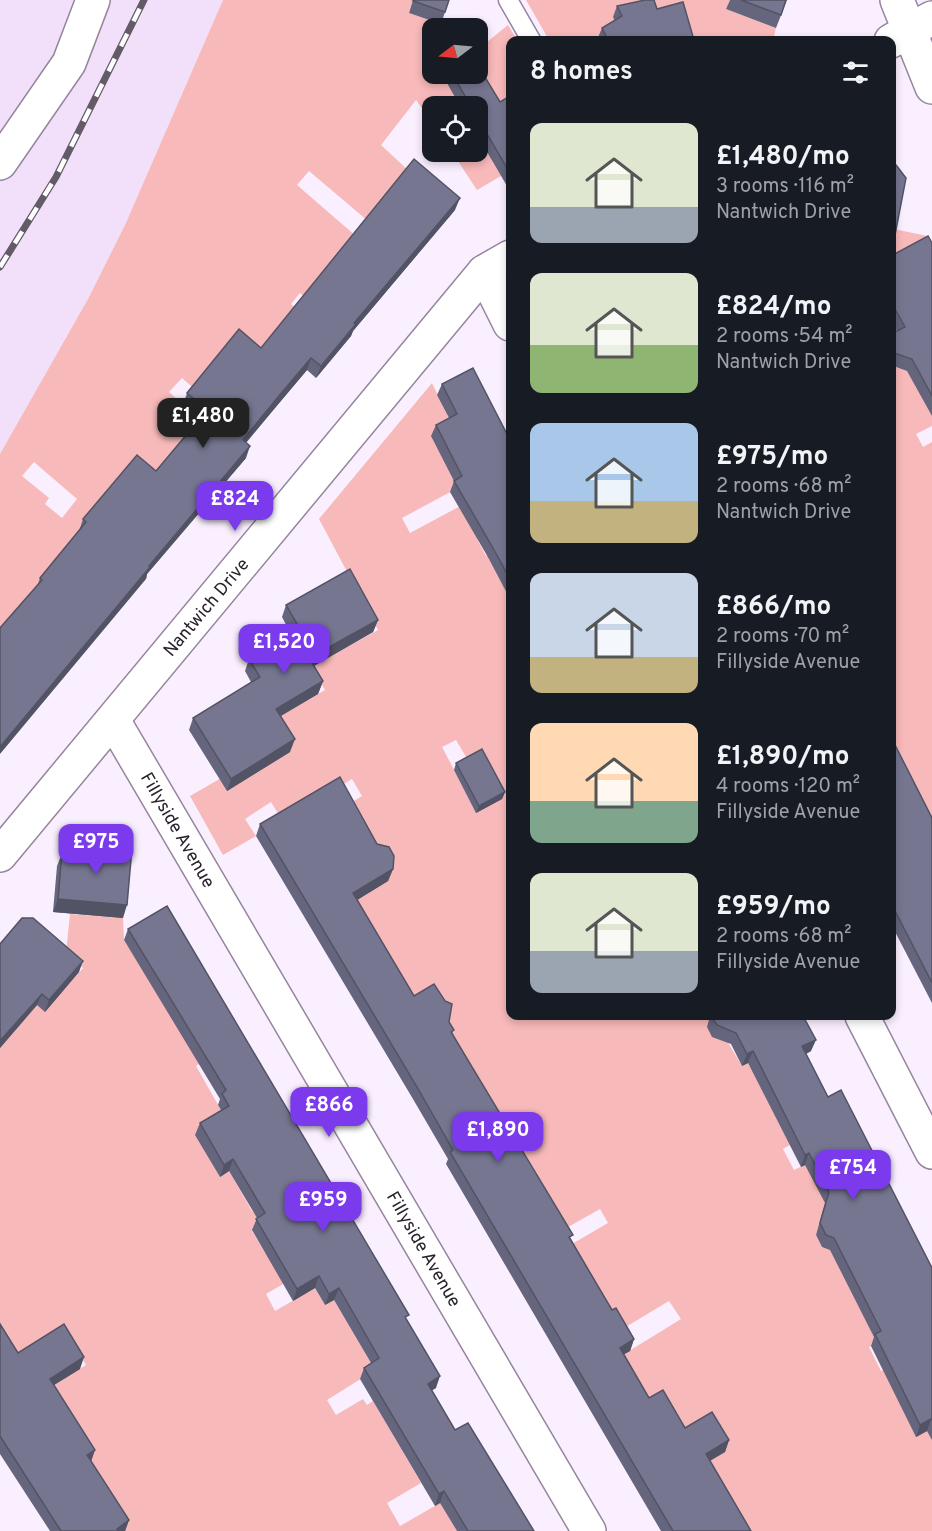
<!DOCTYPE html>
<meta charset="utf-8">
<style>
:root{--surface:#171b24;--page:#20242c;--text:#f1f3f6;--muted:#9ea1a6;--accent:#7c3aed}
body{margin:0;font-family:Overpass,sans-serif;background:var(--page);color:var(--text);height:100vh;display:flex;flex-direction:column;font-size:22px;white-space:nowrap}
*{box-sizing:border-box;margin:0}
p{font-size:20px;color:var(--muted)}
.icon{flex:none;width:33px;height:33px;fill:none;stroke:currentColor;stroke-width:2;stroke-linecap:round;stroke-linejoin:round}
.map{position:relative;flex:1;overflow:hidden}
.side{position:absolute;left:506px;top:36px;width:390px;height:984px;display:flex;flex-direction:column;background:var(--surface);border-radius:12px;box-shadow:0 3px 9px #0003}
.side>*{flex:none}
.needle{width:39px;rotate:254deg}
.buttons{position:absolute;left:422px;top:18px;display:grid;gap:12px}
.buttons a{display:grid;place-items:center;width:66px;height:66px;border-radius:12px;background:var(--surface);box-shadow:0 3px 9px #0003;font-size:30px}
.price{position:absolute;translate:-50% -51px;padding:0 14px;border-radius:12px;background:var(--accent);color:#fff;font-size:20px;line-height:39px;filter:drop-shadow(0 2px 3px #0008)}
.price::after{content:'';position:absolute;left:50%;top:36px;width:18px;height:14px;margin-left:-9px;background:inherit;clip-path:polygon(0 0,100% 0,50% 100%)}
.price.on{background:#222;color:#fff}
ul{padding:0;list-style:none}
li{display:flex;align-items:center;gap:18px;height:150px;padding:0 24px}
li span{display:grid;place-items:center;flex:none;width:168px;height:120px;border-radius:12px;color:#555}
li>.icon{margin-inline-start:auto}
span .icon{width:72px;height:72px;fill:#fffc;stroke-width:1}
li b{font-size:26px}
h2{display:flex;justify-content:space-between;align-items:center;height:72px;padding:0 24px;font-size:26px}
.map>svg:first-child{display:block}
</style>
<div class="map">
<svg width="932" height="1531" viewBox="0 0 932 1531">
<rect width="100%" height="100%" fill="#faefff"/>
<!-- built -->
<polygon fill="#f2e0fb" points="0,0 223,0 125,225 88,299 0,454"/>
<!-- green -->
<g fill="#f8b9ba" fill-rule="evenodd">
<path d="M223,0H413L409,13L453,28H432V74H477V38L487,42L508,25L517,40H510V105L432,106V122L416,100L381,145L409,171L368,221L309,171L297,185L357,237L307,299L300,293L291,304L298,310L267,347L207,400L182,378L169,392L195,415L194,433L18,643L0,627V454L88,299L125,225ZM34,462L77,499L62,518L45,504L49,498L22,476Z"/>
<polygon points="526,0 730,0 726,9 776,28 773,40 687,40 618,27 598,40 549,40"/>
<polygon points="477,135 501,176 477,190 452,152 477,152"/>
<polygon points="891,229 894,229 927,236 891,256"/>
<polygon points="920,353 932,416 932,426 916,434 923,447 932,442 932,846 891,784 891,724 896,721 891,710 891,365 894,366"/>
<path d="M432,383L452,425L432,437L455,482L452,485L454,490L402,518L410,533L466,503L478,541L486,556L510,544V1016H712L742,1066L748,1063L790,1145L783,1149L794,1170L821,1157L832,1218L819,1226L816,1235L822,1247L832,1250L891,1335L869,1347L881,1371L904,1360L932,1428V1531H739L681,1440L645,1409L616,1359L681,1319L669,1301L619,1331L565,1248L608,1223L600,1209L561,1231L410,1008L369,938L329,816L362,796L352,779L282,820L271,802L245,819L256,836L223,855L190,796L223,777L274,720L325,690L295,641L327,658L378,630L319,519ZM456,740L469,762L466,792L442,747Z"/>
<polygon points="70,914 123,918 124,940 202,1062 196,1066 225,1117 196,1135 220,1177 229,1171 252,1211 263,1223 252,1231 264,1251 290,1280 266,1294 275,1311 315,1288 325,1305 334,1300 375,1370 327,1400 336,1415 363,1399 367,1405 373,1401 421,1483 387,1503 400,1526 440,1503 457,1531 125,1531 37,1396 86,1365 74,1346 14,1364 0,1342 0,1048 13,1033 32,1001 45,1011 83,968 66,952"/>
</g>
<g fill="none" stroke-linecap="round" stroke-linejoin="round">
<defs>
<polyline id="service" points="508,0 531,40"/>
<g id="minor">
<polyline points="891,41 932,18"/>
<polyline points="0,163 69,63 93,0"/>
<polyline points="484,272 510,324"/>
<polyline points="113,720 589,1531"/>
<polyline points="0,855 484,272 510,257"/>
<polyline points="862,1016 932,1152"/>
</g>
<polyline id="tertiary" points="897,0 932,87"/>
</defs>
<!-- service casing -->
<use href="#service" stroke="#96859d" stroke-width="21"/>
<!-- minor casing -->
<use href="#minor" stroke="#96859d" stroke-width="36"/>
<!-- tertiary casing -->
<use href="#tertiary" stroke="#96859d" stroke-width="36"/>
<!-- service -->
<use href="#service" stroke="#fff" stroke-width="18"/>
<!-- minor -->
<use href="#minor" stroke="#fff" stroke-width="33"/>
<!-- tertiary -->
<use href="#tertiary" stroke="#fff" stroke-width="33"/>
<defs>
<polyline id="rail" points="0,267 56,177 144,0"/>
</defs>
<!-- rail casing -->
<use href="#rail" stroke="#635b67" stroke-width="7"/>
<!-- rail -->
<use href="#rail" stroke="#fff" stroke-width="4.5" stroke-dasharray="14" stroke-linecap="butt"/>
</g>
<!-- wall -->
<g fill="#65657d">
<polygon points="413,0 449,0 441,24 409,13"/>
<polygon points="730,0 787,0 776,28 726,9"/>
<polygon points="617,6 657,9 694,40 597,40 602,28 615,21 613,17"/>
<polygon points="443,74 477,74 500,102 510,96 510,185 507,186 477,135 477,106 460,106 443,76"/>
<polygon points="891,164 891,256 932,243 932,416 907,371 891,365 891,334 897,331 891,321"/>
<polygon points="455,210 353,331 351,336 316,378 307,370 274,409 246,443 246,458 147,574 146,579 38,584 40,578 79,531 83,519 156,471 190,430 186,426 191,412 183,405 187,393 261,348"/>
<polygon points="442,384 510,440 510,599 489,559 450,492 454,481 431,436 436,425 449,418 437,395"/>
<polygon points="286,605 378,620 373,632 314,666 323,681 318,694 281,716 290,752 227,791 189,730 193,718 251,682 245,671 249,659 291,634 282,617"/>
<polygon points="891,737 932,818 932,1003 891,924"/>
<polygon points="456,763 505,792 502,799 476,813 454,770"/>
<polygon points="260,824 377,844 393,869 388,881 357,900 414,996 449,1022 453,1034 612,1310 634,1339 630,1351 624,1354 649,1398 685,1428 729,1440 725,1452 710,1461 751,1531 661,1531 446,1164 448,1159 413,1099 256,836"/>
<polygon points="80,843 123,918 53,912 57,866 62,853 76,854"/>
<polygon points="128,929 407,1320 436,1388 432,1390 455,1430 534,1531 457,1531 440,1503 435,1506 360,1379 364,1368 371,1363 334,1300 325,1305 315,1288 293,1301 252,1230 257,1218 229,1171 220,1177 195,1135 200,1123 221,1110 218,1105 220,1099 124,940"/>
<polygon points="0,944 79,972 45,1012 37,1005 0,1048"/>
<polygon points="710,1016 803,1016 811,1051 806,1054 828,1097 932,1268 932,1440 927,1431 916,1437 871,1346 874,1337 830,1250 822,1247 816,1235 825,1203 805,1165 801,1167 748,1063 742,1066 731,1044 712,1037 707,1027"/>
<polygon points="0,1324 18,1353 80,1369 54,1385 91,1461 129,1520 125,1531 50,1531 0,1454"/>
</g>
<!-- shaded-wall -->
<g fill="#535366">
<polygon points="460,198 455,210 353,331 351,336 316,378 321,366 354,323"/>
<polygon points="311,358 307,370 238,452 243,440"/>
<polygon points="250,446 246,458 147,574 146,579 0,754 0,747 149,566"/>
<polygon points="378,620 373,632 305,671 309,658"/>
<polygon points="323,681 318,694 272,721 276,709"/>
<polygon points="295,739 290,752 227,791 231,779"/>
<polygon points="505,792 502,799 476,813 479,806"/>
<polygon points="393,869 388,881 349,905 353,893"/>
<polygon points="58,899 127,905 123,918 53,912"/>
<polygon points="83,961 79,972 45,1012 49,1000"/>
<polygon points="42,994 37,1005 0,1048 0,1041"/>
<polygon points="816,1040 811,1051 798,1058 802,1046"/>
<polygon points="753,1051 748,1063 742,1066 747,1054"/>
<polygon points="809,1153 805,1165 801,1167 805,1155"/>
<polygon points="233,1159 229,1171 220,1177 224,1165"/>
<polygon points="319,1276 315,1288 293,1301 297,1289"/>
<polygon points="339,1288 334,1300 325,1305 329,1294"/>
<polygon points="634,1339 630,1351 616,1359 620,1348"/>
<polygon points="84,1357 80,1369 46,1390 50,1379"/>
<polygon points="440,1376 436,1388 424,1395 428,1384"/>
<polygon points="931,1419 927,1431 916,1437 920,1425"/>
<polygon points="729,1440 725,1452 702,1465 706,1454"/>
<polygon points="95,1450 91,1462 87,1455"/>
<polygon points="444,1491 440,1503 435,1506 439,1494"/>
<polygon points="129,1520 125,1531 116,1531 117,1529"/>
</g>
<!-- building -->
<g fill="#767691" stroke="#535366" stroke-width="1.5">
<polygon points="413,0 449,0 445,12 413,1"/>
<polygon points="645,0 654,0 657,9 683,2 694,40 599,40 606,36 602,28 622,16 617,6"/>
<polygon points="741,0 786,0 781,15"/>
<polygon points="477,64 500,102 510,96 510,173 477,117 477,106 471,106 452,74 477,74"/>
<polygon points="414,159 460,198 354,323 356,324 321,366 311,358 278,397 243,440 250,446 149,566 150,567 0,747 0,628 42,580 40,578 86,522 83,519 137,455 156,471 198,421 190,414 199,403 187,393 239,329 261,348"/>
<polygon points="891,164 896,165 906,178 891,256 928,236 932,243 932,396 912,359 891,352 891,334 905,327 891,302"/>
<polygon points="473,368 510,440 510,579 493,548 454,481 462,476 436,425 457,414 442,384"/>
<polygon points="350,569 378,620 309,658 323,681 276,709 295,739 231,779 193,718 260,677 249,659 300,629 286,605"/>
<polygon points="891,737 932,818 932,983 891,903"/>
<polygon points="482,749 505,792 479,806 456,763"/>
<polygon points="340,777 377,844 389,847 394,856 393,869 353,893 414,996 434,984 445,1001 452,1004 449,1022 454,1030 451,1032 573,1235 569,1237 612,1310 616,1308 634,1339 620,1348 649,1398 663,1390 685,1428 712,1412 729,1440 706,1454 751,1531 673,1531 450,1152 453,1150 417,1087 260,824"/>
<polygon points="80,843 132,848 127,905 58,899 62,853 79,854"/>
<polygon points="167,906 409,1315 405,1317 440,1376 428,1384 455,1430 468,1423 534,1531 468,1531 444,1491 439,1494 364,1368 379,1358 339,1288 329,1294 319,1276 297,1289 256,1219 265,1213 233,1159 224,1165 200,1123 229,1106 222,1094 226,1090 128,929"/>
<polygon points="22,918 33,918 83,961 49,1000 42,994 0,1041 0,944"/>
<polygon points="711,1016 803,1016 816,1040 802,1046 828,1097 841,1090 932,1268 932,1420 931,1419 920,1425 875,1334 881,1331 834,1238 826,1235 820,1223 829,1192 809,1153 805,1155 753,1051 747,1054 736,1033 717,1025"/>
<polygon points="0,1324 18,1353 64,1324 84,1357 50,1379 95,1450 87,1455 129,1520 117,1529 118,1531 61,1531 0,1436"/>
</g>
<g text-anchor="middle" stroke-width="4.5" stroke-linejoin="round" paint-order="stroke">
<!-- street labels -->
<g font-size="18" fill="#29222c" stroke="#fff">
<text transform="translate(206 607) rotate(-50)" y="6">Nantwich Drive</text>
<text transform="translate(178 830) rotate(60)" y="6">Fillyside Avenue</text>
<text transform="translate(424 1249) rotate(60)" y="6">Fillyside Avenue</text>
</g>
</g>
</svg>
<div class="buttons">
<a><svg class="needle" viewBox="-14 -14 28 28"><path d="M0-13l5 13h-10z" fill="#e53935"/><path d="M0 13l5-13h-10z" fill="#9ea1a6"/></svg></a>
<a><svg class="icon" aria-label="locate" viewBox="0 0 24 24"><circle cx="12" cy="12" r="6"/><path d="M12 2v4M12 18v4M2 12h4M18 12h4"/></svg></a>
</div>
<b class="price on" style="left:203px;top:449px">£1,480</b>
<b class="price" style="left:235px;top:532px">£824</b>
<b class="price" style="left:284px;top:675px">£1,520</b>
<b class="price" style="left:96px;top:875px">£975</b>
<b class="price" style="left:329px;top:1138px">£866</b>
<b class="price" style="left:498px;top:1163px">£1,890</b>
<b class="price" style="left:853px;top:1201px">£754</b>
<b class="price" style="left:323px;top:1233px">£959</b>
<section class="side">
<h2>8 homes<svg class="icon" aria-label="filters" viewBox="0 0 24 24"><path d="M4 7h16M4 17h16"/><circle cx="9" cy="7" r="2"/><circle cx="15" cy="17" r="2"/></svg></h2>
<ul>
<li><span style="background:linear-gradient(#dfe7d0 70%,#9aa5b1 0)"><svg class="icon" aria-label="home" viewBox="0 0 24 24"><path d="M3 11l9-7 9 7M6 9v11h12V9"/></svg></span><div><b>£1,480/mo</b><p>3 rooms · 116 m²</p><p>Nantwich Drive</p></div></li>
<li><span style="background:linear-gradient(#dfe7d0 60%,#8fb573 0)"><svg class="icon" aria-label="home" viewBox="0 0 24 24"><path d="M3 11l9-7 9 7M6 9v11h12V9"/></svg></span><div><b>£824/mo</b><p>2 rooms · 54 m²</p><p>Nantwich Drive</p></div></li>
<li><span style="background:linear-gradient(#a9c7e8 65%,#c2b280 0)"><svg class="icon" aria-label="home" viewBox="0 0 24 24"><path d="M3 11l9-7 9 7M6 9v11h12V9"/></svg></span><div><b>£975/mo</b><p>2 rooms · 68 m²</p><p>Nantwich Drive</p></div></li>
<li><span style="background:linear-gradient(#c9d6e8 70%,#c2b280 0)"><svg class="icon" aria-label="home" viewBox="0 0 24 24"><path d="M3 11l9-7 9 7M6 9v11h12V9"/></svg></span><div><b>£866/mo</b><p>2 rooms · 70 m²</p><p>Fillyside Avenue</p></div></li>
<li><span style="background:linear-gradient(#ffd9b3 65%,#7fa58c 0)"><svg class="icon" aria-label="home" viewBox="0 0 24 24"><path d="M3 11l9-7 9 7M6 9v11h12V9"/></svg></span><div><b>£1,890/mo</b><p>4 rooms · 120 m²</p><p>Fillyside Avenue</p></div></li>
<li><span style="background:linear-gradient(#dfe7d0 65%,#9aa5b1 0)"><svg class="icon" aria-label="home" viewBox="0 0 24 24"><path d="M3 11l9-7 9 7M6 9v11h12V9"/></svg></span><div><b>£959/mo</b><p>2 rooms · 68 m²</p><p>Fillyside Avenue</p></div></li>
</ul>
</section>
</div>
